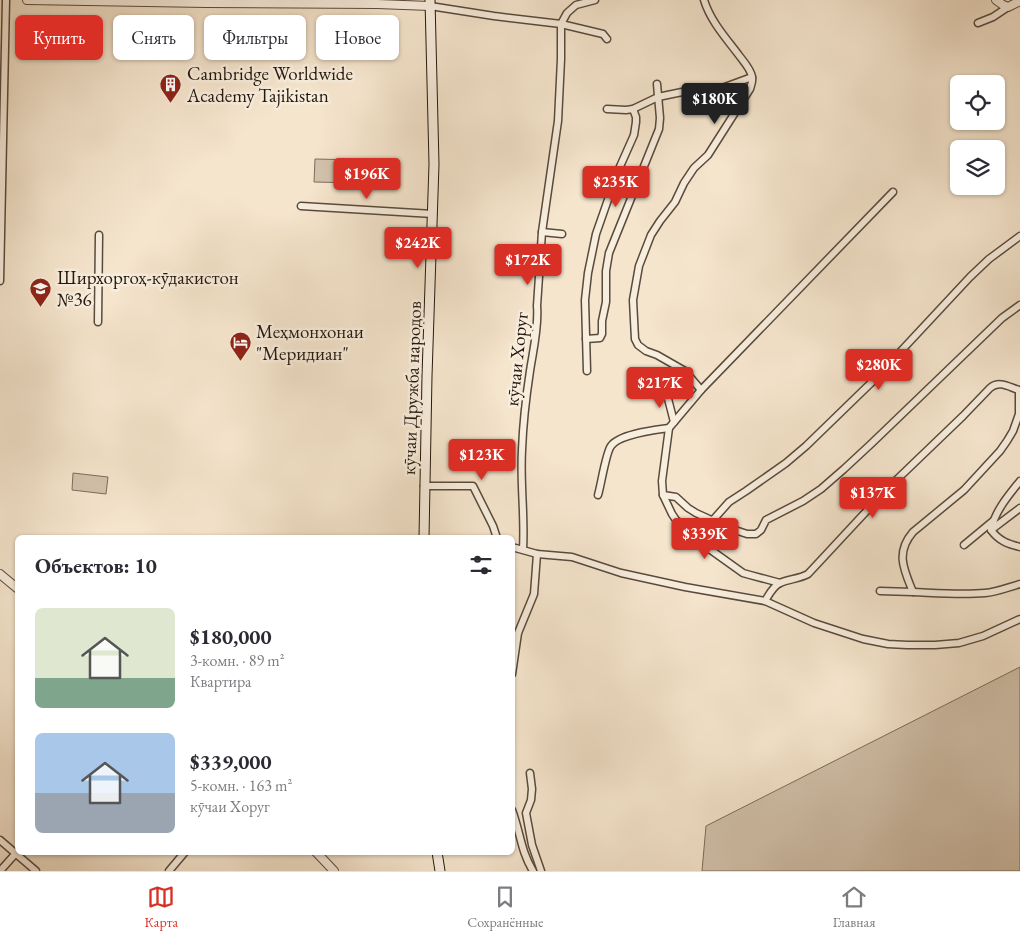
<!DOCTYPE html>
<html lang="ru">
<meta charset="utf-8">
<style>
:root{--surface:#fff;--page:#f7f7f7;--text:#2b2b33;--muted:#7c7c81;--line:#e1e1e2;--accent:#d93025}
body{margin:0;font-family:"EB Garamond",serif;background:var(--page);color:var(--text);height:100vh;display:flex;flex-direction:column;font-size:19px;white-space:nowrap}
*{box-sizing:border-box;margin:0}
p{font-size:16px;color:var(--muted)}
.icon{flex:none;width:28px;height:28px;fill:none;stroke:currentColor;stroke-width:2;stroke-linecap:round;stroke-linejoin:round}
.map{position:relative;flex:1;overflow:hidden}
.panel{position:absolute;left:15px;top:535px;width:500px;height:320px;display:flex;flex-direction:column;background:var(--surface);border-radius:8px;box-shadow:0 1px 4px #0004}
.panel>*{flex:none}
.banner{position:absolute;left:15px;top:15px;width:500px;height:45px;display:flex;gap:10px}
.tools{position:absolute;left:950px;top:75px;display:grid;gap:10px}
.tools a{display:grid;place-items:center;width:55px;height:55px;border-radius:8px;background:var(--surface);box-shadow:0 1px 4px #0004;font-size:25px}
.price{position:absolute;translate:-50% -42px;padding:0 11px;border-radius:5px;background:var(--accent);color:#fff;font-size:16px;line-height:32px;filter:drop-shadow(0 1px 2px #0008)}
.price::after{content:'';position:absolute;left:50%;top:30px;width:15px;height:11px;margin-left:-8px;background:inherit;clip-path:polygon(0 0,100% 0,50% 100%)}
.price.current{background:#222;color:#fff}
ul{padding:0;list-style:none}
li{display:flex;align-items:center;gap:15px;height:125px;padding:0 20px}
li span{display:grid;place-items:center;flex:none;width:140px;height:100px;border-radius:8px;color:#555}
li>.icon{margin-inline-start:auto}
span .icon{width:60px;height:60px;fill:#fffc;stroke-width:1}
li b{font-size:21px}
h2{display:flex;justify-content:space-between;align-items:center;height:60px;padding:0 20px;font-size:21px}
.chip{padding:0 18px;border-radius:8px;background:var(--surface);box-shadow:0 1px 4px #0004;font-size:18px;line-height:45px}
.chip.current{background:var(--accent);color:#fff}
.menu{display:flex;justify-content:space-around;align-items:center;height:70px;border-top:1px solid var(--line);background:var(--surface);font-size:14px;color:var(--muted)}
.menu a{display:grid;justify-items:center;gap:2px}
.menu .current{color:var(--accent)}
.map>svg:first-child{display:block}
</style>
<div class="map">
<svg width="1020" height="871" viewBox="0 0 1020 871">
<rect width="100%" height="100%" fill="#f5e5cd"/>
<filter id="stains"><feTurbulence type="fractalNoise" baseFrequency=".004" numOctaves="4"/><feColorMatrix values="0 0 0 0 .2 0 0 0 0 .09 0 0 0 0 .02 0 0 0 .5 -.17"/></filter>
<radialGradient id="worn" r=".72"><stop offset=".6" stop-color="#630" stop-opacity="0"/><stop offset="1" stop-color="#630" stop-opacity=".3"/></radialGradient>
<!-- green -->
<g fill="#d2c2ac" stroke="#7c6c5c">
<polygon points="315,159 361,160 360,183 314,182"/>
<polygon points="73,473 108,477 106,494 72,490"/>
<polygon points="1020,667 1020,871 702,871 706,826"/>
</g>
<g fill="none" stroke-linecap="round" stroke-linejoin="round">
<defs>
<g id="minor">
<polyline points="430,6 494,16 561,24 603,34 607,39"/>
<polyline points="978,23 993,17 1008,7"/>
<polyline points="607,109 626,110 633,109 658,97 682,92 698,88 701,97 714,91 752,77"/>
<polyline points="893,192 701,390 669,428 662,481 663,495 676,497 688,508 696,513 729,528 747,534 756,534 761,530 766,520 803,501 821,489 844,469 872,443 1002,318 1020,305"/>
<polyline points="301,206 433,214"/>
<polyline points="542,232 562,234"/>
<polyline points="0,281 6,0"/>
<polyline points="98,322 99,235"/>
<polyline points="586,339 600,338 602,334 602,321 606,302 606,271 609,253 659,129 660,118 657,84"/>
<polyline points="587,371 585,300 588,273 596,234 618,171 634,135 636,122 636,117 633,109"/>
<path d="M701,390L685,371L657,355L646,351L638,345L635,339L633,300L639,266L651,235L660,221L675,202L684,183L694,168L708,155L750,89C751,85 753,81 752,77C751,69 743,61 738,54C725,37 710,20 704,0"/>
<polyline points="666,391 674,422"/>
<path d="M1020,481C1008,496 995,511 991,530C999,541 1008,544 1020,547"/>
<polyline points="424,486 473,486 493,526 497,538"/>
<path d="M598,495C601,485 606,452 611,446C619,434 655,430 669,428"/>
<polyline points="663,495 672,514 676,520 708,548 743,573 750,575 780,583"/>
<polyline points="713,520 729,502 746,491 786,463 806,446 873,381 970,277 989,259 1020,236"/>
<polyline points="991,530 1020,508"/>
<polyline points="964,545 993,521"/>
<polyline points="512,547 537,554 572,557 621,573 685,587 765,601 814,623 863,639 888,644 907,645 935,645 959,643 983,636 1020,619"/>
<path d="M523,549C525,516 520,483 522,450C523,424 526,397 530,371C533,351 539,326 537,306L542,232L558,121L561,59V24L567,13L576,5L595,0"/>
<path d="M913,592C937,593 961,595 985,593C997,592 1009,587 1020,584"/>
<path d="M765,601C769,595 773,586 780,583C789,579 799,579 808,574L888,488L963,416L990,388C999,380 1009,387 1019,390V414L1013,431L1007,441L1000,451L964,490L913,532C895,553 904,570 913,592L880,591"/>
<polyline points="512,674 518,633 534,594 537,554"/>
<polyline points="530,773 532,789 531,800 526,813 532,845 541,871"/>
<path d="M512,810C520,831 521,852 533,871"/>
<polyline points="0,840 36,871"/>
<polyline points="0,871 17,852"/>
<polyline points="169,871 185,852"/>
</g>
<g id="tertiary">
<polyline points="27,0 206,3 377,4 430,6"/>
<polyline points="996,0 1003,5 1008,7 1020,1"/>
<polyline points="0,574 18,589"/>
<polyline points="316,852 334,871"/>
</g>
<g id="secondary">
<polyline points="424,538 427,376 434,164 430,0"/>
<polyline points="437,852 440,871"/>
</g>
</defs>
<!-- minor casing -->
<use href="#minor" stroke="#594a3d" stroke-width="9"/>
<!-- tertiary casing -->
<use href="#tertiary" stroke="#594a3d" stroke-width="10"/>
<!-- secondary casing -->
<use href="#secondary" stroke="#25170d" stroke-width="11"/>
<!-- minor -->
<use href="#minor" stroke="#f8eede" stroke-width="6"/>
<!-- tertiary -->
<use href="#tertiary" stroke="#f8eede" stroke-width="8"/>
<!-- secondary -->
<use href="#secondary" stroke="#f8eede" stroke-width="9"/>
</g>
<!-- icons -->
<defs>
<symbol id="building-pin" viewBox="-11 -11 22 30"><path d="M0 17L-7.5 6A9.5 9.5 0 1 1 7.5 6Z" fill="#8f2418" stroke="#f8eede"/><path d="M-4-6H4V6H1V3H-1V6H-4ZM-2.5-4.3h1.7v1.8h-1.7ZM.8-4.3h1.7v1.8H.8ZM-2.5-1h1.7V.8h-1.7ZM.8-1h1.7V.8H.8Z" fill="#fff"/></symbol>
<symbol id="school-pin" viewBox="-11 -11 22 30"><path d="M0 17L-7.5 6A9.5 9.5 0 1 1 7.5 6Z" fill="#8f2418" stroke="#f8eede"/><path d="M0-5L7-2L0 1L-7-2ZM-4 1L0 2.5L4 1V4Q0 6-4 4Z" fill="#fff"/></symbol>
<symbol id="hotel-pin" viewBox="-11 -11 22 30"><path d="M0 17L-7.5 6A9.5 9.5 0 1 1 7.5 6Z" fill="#8f2418" stroke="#f8eede"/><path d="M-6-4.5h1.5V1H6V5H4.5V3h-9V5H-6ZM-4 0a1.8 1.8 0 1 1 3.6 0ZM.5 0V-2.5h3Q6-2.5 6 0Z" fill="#fff"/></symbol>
</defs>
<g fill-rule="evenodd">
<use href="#building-pin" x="158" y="72" width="25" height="34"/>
<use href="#school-pin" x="28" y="276" width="25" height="34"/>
<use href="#hotel-pin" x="228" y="330" width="25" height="34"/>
</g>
<g text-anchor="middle" stroke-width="5" stroke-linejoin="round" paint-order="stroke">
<!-- poi labels -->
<g font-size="19" fill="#25170d" stroke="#f8eede" text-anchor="start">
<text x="187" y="80">Cambridge Worldwide<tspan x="187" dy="22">Academy Tajikistan</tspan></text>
<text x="57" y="284">Ширхоргоҳ-кӯдакистон<tspan x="57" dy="22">№36</tspan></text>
<text x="256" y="338">Меҳмонхонаи<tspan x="256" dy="22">"Меридиан"</tspan></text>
</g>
<!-- street labels -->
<g font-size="19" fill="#25170d" stroke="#f8eede">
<text transform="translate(516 359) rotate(-84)" y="7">кӯчаи Хоруг</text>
<text transform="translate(411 388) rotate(-88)" y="7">кӯчаи Дружба народов</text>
</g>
</g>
<rect width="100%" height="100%" filter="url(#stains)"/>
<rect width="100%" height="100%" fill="url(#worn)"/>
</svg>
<div class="tools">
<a><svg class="icon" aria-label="locate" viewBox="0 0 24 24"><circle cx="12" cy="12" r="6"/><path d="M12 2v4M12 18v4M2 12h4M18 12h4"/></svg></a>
<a><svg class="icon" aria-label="layers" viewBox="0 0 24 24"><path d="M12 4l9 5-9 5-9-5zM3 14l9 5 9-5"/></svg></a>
</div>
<b class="price current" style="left:715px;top:125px">$180K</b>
<b class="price" style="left:367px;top:200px">$196K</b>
<b class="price" style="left:616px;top:208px">$235K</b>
<b class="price" style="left:418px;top:269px">$242K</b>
<b class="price" style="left:528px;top:286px">$172K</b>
<b class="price" style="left:879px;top:391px">$280K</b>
<b class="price" style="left:660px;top:409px">$217K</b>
<b class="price" style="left:482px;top:481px">$123K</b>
<b class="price" style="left:873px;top:519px">$137K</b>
<b class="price" style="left:705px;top:560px">$339K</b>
<div class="banner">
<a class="chip current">Купить</a>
<a class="chip">Снять</a>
<a class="chip">Фильтры</a>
<a class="chip">Новое</a>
</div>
<section class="panel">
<h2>Объектов: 10<svg class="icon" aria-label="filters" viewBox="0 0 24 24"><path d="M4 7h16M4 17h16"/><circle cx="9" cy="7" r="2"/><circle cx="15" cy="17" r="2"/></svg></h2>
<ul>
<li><span style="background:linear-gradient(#dfe7d0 70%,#7fa58c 0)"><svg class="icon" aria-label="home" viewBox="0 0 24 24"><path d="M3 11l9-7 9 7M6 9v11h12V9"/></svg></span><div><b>$180,000</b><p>3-комн. · 89 m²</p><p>Квартира</p></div></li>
<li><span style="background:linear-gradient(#a9c7e8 60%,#9aa5b1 0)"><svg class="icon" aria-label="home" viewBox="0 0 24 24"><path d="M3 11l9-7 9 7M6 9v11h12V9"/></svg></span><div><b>$339,000</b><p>5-комн. · 163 m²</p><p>кӯчаи Хоруг</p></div></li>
</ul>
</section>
</div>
<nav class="menu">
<a class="current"><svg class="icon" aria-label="map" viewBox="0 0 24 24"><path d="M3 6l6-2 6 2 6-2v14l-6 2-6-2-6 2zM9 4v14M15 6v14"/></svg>Карта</a>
<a><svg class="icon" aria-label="saved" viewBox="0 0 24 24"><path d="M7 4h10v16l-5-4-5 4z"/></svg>Сохранённые</a>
<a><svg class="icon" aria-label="home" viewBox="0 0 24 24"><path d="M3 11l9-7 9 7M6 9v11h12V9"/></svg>Главная</a>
</nav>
